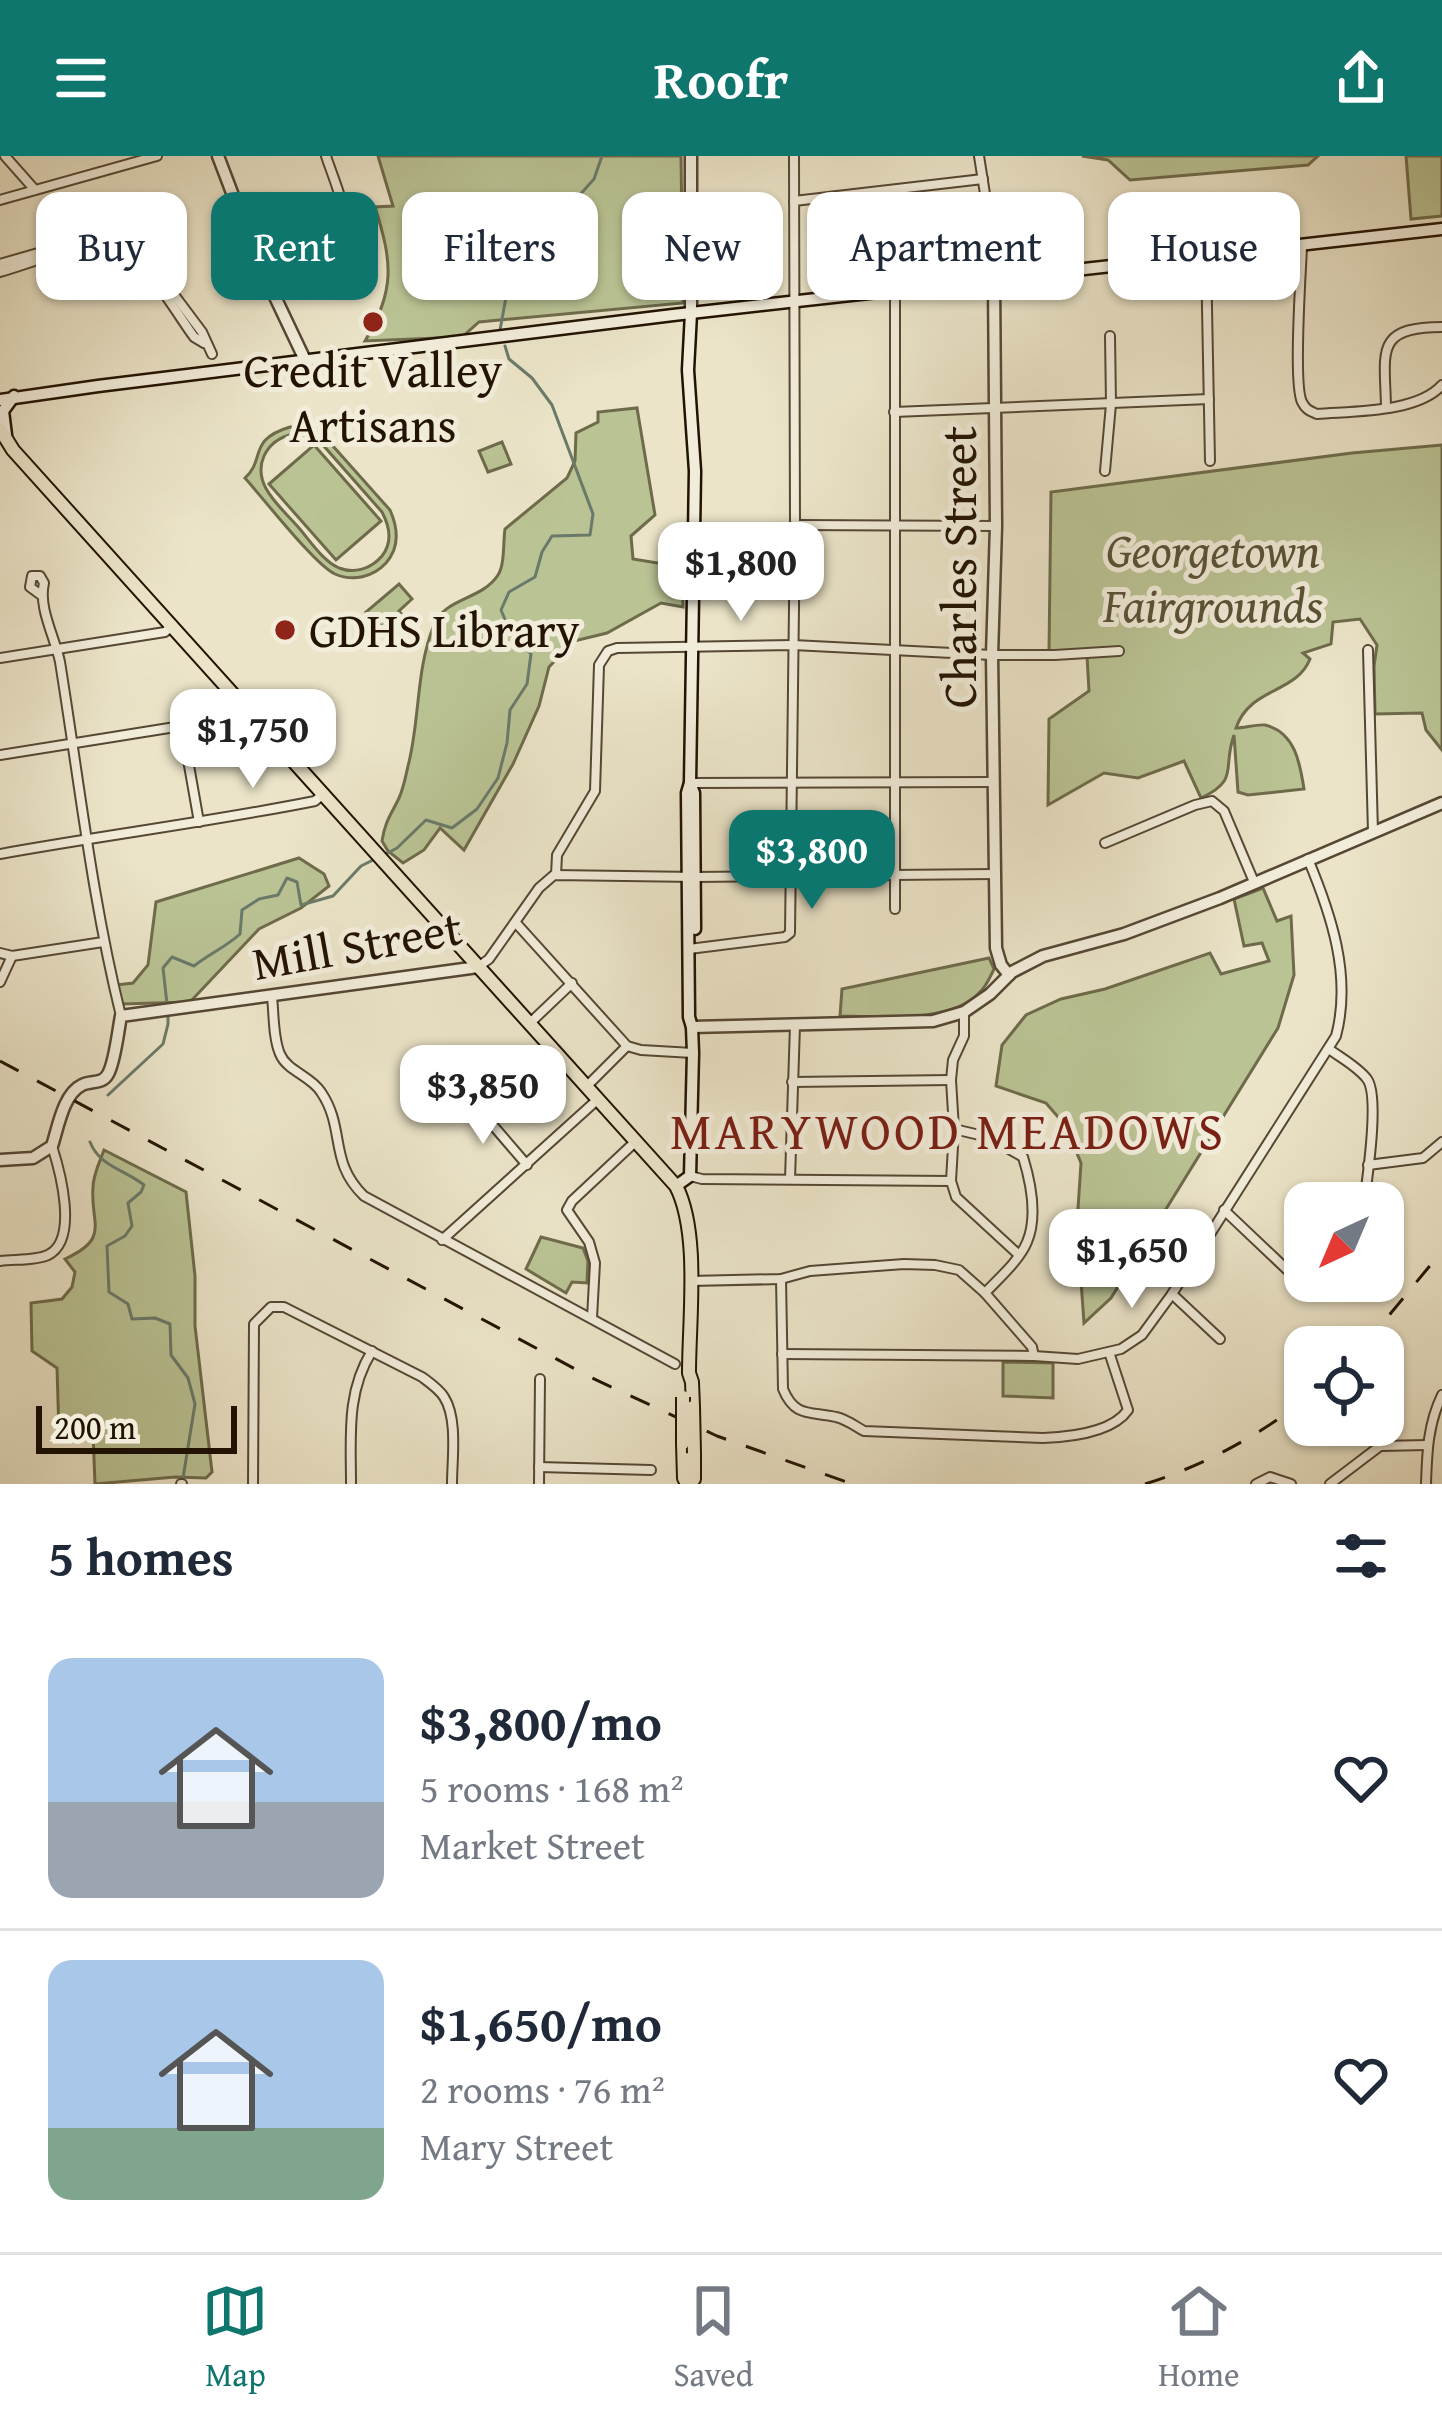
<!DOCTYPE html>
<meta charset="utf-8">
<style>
:root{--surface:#fff;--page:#f6f6f7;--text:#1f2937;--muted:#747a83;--line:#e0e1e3;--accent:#0f766e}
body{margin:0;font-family:"Gentium Book Plus",serif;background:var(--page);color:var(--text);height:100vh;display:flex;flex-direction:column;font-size:45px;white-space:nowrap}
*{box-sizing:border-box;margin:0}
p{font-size:39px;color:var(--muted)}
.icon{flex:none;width:66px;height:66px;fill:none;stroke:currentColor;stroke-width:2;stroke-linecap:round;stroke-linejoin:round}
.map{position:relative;height:1328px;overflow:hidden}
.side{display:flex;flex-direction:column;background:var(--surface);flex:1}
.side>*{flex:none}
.banner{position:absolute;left:36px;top:36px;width:1371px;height:108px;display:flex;gap:24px}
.needle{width:78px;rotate:224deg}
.tools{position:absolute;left:1284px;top:1026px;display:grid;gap:24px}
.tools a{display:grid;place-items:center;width:120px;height:120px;border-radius:24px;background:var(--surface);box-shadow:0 3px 9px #0004;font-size:60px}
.scale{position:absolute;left:36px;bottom:30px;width:201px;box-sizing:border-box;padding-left:12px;border:6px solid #231302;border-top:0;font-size:33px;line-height:42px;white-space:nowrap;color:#231302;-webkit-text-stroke:9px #f2eddb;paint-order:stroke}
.price{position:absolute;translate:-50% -102px;padding:0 27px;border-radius:24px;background:#fff;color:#222;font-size:39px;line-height:78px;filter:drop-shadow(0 3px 6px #0008)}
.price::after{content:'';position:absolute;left:50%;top:72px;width:36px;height:27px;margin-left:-18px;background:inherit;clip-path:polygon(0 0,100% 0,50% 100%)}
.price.active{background:var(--accent);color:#fff}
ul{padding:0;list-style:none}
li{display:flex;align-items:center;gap:36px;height:300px;padding:0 48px}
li+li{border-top:3px solid var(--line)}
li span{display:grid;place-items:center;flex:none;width:336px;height:240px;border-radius:24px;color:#555}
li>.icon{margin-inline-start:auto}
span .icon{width:144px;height:144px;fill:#fffc;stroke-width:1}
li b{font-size:51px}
h2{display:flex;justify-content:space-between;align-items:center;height:144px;padding:0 48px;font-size:51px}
.chip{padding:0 42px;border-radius:24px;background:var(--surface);box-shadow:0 3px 9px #0004;font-size:42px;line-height:108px}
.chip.active{background:var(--accent);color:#fff}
header{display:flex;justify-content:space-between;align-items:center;height:156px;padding:0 48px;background:var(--accent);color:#fff;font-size:54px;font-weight:600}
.tab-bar{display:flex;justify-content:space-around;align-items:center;height:168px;border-top:3px solid var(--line);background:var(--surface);font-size:33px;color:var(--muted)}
.tab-bar a{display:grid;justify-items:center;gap:6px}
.tab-bar .active{color:var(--accent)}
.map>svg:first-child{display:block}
</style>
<header><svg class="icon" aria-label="menu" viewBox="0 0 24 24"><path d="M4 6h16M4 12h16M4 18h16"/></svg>Roofr<svg class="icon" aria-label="share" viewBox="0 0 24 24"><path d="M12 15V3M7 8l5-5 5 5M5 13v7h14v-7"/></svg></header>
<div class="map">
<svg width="1442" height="1328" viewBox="0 0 1442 1328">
<rect width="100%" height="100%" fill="#ebe4c8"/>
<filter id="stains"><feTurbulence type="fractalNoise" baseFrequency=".00167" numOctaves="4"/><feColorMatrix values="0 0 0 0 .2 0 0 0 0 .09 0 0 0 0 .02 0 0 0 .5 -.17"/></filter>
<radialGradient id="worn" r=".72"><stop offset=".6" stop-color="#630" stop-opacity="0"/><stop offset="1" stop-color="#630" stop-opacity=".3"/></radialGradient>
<!-- green -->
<g fill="#bac394" stroke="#6e6b4b" stroke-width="3" fill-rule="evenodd">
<path d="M378,0H681L683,147L479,166L462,181L365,185C396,134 392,105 375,51L393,50Z"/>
<polygon points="1082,0 1318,0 1308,9 1130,24 1108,4"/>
<polygon points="1406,0 1442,0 1442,60 1411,63"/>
<path d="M637,252L655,359L631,380L633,403L682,411L683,451L661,447L607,477L574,485L549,511L539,550L513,608L464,694L440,672L424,694L403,707L388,695L382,685C385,665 391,659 399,642C404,631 406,618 409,606C420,561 416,513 434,469C444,442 482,444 498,419C505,408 503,386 505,373L567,322L575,305L576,277L598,266V256Z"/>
<path d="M290,271L308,272L324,280L390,354C398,372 400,391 386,407C373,421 353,426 335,418C315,409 263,342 245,322C266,303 247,284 290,271ZM293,278L309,280L322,288L382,356C390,371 393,386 382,400C371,413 354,418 339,412C323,405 310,385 299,372C282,352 251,329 264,300C270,287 280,281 293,278Z"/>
<polygon points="502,286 511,308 488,316 479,295"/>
<polygon points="314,289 381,365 336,404 269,328"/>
<path d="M1442,289V594L1426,574L1422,557L1375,558L1374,510L1377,489L1360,463L1333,466L1331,488L1303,497L1310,503C1296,538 1250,531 1236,572C1244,572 1257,568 1265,569C1295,576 1300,607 1304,633L1248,639L1238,636L1234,579C1222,612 1240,624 1201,642L1184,605L1138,622L1104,617L1048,649L1049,563L1089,535L1087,500L1049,497L1051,336L1352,297Z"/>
<polygon points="399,428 412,443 399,455 403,460 386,474 366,456"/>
<polygon points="299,702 324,718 329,730 301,752 259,773 190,846 122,848 116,829 133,827 148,809 156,746"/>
<polygon points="1263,732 1277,765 1291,760 1294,819 1278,872 1111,1142 1084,1167 1077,1068 1081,1007 1065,969 1046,947 996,930 1002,889 1026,859 1061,843 1105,833 1210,797 1221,818 1269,805 1262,787 1244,790 1234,743"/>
<path d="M989,802L994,813C990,821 986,831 979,837C950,868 879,860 840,860L842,833Z"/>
<path d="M104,994L186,1036L195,1120V1170L212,1316L206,1322L175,1321L95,1328L93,1277H59L57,1212L32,1195L31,1147L62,1143L72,1131L75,1116L65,1103C111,1082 90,1068 93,1031C93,1019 100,1005 104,994Z"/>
<polygon points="541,1081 583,1092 588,1105 587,1127 572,1126 566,1137 526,1113"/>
<polygon points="1003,1206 1053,1207 1053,1242 1003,1240"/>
</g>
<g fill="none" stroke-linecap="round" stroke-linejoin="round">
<!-- stream -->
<g stroke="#6a7a6a" stroke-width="3">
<polyline points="500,174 507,136 529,106 534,90 551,65 569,51 594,23 602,0"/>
<polyline points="384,699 397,692 426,664 452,672 477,653 498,622 507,587 510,554 527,528 531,498 512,480 501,454 509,436 535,421 542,396 552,380 590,379 593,358 552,249 532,222 509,203 505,190"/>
<path d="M167,848L163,812L172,801L194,810C209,798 226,791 240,778L242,754L259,743L278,739L287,722L297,726L301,749L333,740L361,710L375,703"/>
<polyline points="108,939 163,888 168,868 168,858"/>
<path d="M90,986C100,1011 124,1013 144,1029L141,1036L128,1047L132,1070L125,1080L107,1090L109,1136L128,1148L132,1163L155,1162L170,1168L171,1199L188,1222L195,1248L183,1322"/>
</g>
<defs>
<g id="minor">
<polyline points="5,0 35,34"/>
<polyline points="979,0 989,63 994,123"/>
<polyline points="0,44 157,0"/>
<polyline points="794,45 983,23"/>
<path d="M1302,90C1301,118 1293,228 1302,246C1306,254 1310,255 1317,258C1353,255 1417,257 1442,229"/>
<polyline points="1206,100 1210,305"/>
<path d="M259,105C280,99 340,89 344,65C346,50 331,16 326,0"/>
<polyline points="0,108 97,80 121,80 142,96 202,176 212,198"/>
<path d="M0,116C33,107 100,77 129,97C150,112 178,159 194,181L204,187"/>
<path d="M1386,251C1385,196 1374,171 1442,171"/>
<polyline points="894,256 1209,243"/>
<polyline points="1105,315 1111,248 1110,180"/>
<polyline points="795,369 996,370"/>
<path d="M41,439L30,431L32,420H40L44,427C38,452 55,481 60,506C79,624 92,743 121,860"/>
<polyline points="1368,494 1373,676"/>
<polyline points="0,502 165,476 173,469"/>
<polyline points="182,570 199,666"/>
<polyline points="0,599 219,564 245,552"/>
<polyline points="690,627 994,626"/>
<polyline points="1105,687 1195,649 1212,645 1224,655 1254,726"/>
<path d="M0,698C105,679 210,666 315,645L323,638"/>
<polyline points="556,719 557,699 595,635 599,509 608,495 617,492 793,489 992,499 1055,499 1119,495"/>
<polyline points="895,753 895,136"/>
<polyline points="516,767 627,890"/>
<polyline points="689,793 785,781 790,777 795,369 794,0"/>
<polyline points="0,797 12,800 103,786"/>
<polyline points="478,811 489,803 539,732 554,719 696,721 995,718"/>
<polyline points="0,826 12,800"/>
<path d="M272,841C274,858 273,882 280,898C287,915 311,920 321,936C346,973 328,1005 364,1040L675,1208"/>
<polyline points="964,856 964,880 953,904 951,924 954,973 951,1025 956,1041 1019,1099"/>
<polyline points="530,867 572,827"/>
<polyline points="627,890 641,894 693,897"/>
<path d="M1329,893C1341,902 1358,911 1367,923C1380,940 1367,1024 1364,1047"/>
<polyline points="792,926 951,924"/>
<polyline points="586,931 627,890"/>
<polyline points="472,945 527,1009"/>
<path d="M954,973L988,981L1023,1001C1031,1027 1038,1060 1027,1086C1019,1105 999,1122 985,1137"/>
<polyline points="1368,1009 1423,1002 1442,986"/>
<polyline points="690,1020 702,1023 951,1025"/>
<polyline points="790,1023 795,869"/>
<polyline points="1224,1054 1301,1127 1308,1129 1313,1125"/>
<polyline points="442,1084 597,944"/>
<path d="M0,1105C14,1103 35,1105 48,1099C79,1084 60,1015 52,990"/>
<path d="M781,1123L783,1233C795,1262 810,1255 836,1261C846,1263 855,1270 864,1275L1043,1282C1069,1281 1112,1277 1128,1254L1109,1196"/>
<polyline points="690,1125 781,1123 810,1115 904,1108 935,1109 959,1114 985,1137 1032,1191 1034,1200"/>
<polyline points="1172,1138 1220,1183"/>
<polyline points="592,1162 595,1107 589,1086 567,1054 572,1045 635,986"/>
<path d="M782,1198L1034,1200L1078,1203L1121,1193L1142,1179L1172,1138L1336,880C1352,820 1331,758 1308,703"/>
<polyline points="539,1311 651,1314"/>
<polyline points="181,1328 182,1328"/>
<path d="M253,1328L254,1168L271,1151H284L422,1221C430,1227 439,1233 444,1241C458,1263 452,1303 452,1328"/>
<path d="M351,1328C351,1281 346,1236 372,1195"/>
<polyline points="539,1328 540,1223"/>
<polyline points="1256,1328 1270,1321 1291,1328"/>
<polyline points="1330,1328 1380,1290 1427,1289"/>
<path d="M1426,1328C1427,1296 1428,1268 1442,1239"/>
</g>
<g id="tertiary">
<polyline points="218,0 258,105 305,204"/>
<polyline points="994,124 996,370 992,499 996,792 1001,809 1009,819"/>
<polyline points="691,157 691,0"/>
<polyline points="692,871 933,865 964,856 990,838 1012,816 1043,800 1124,778 1220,742 1442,647"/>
<path d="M0,1004L33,1002L52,990C58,972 63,938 82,929C91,924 102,929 108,918C115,906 118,875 121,860L478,811"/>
</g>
<g id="secondary">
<polyline points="0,244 98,230 673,159 1442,73"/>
<polyline points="6,279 3,255 14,240"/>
<polyline points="690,627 694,637 695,773"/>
<polyline points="676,1030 690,1020 693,897 692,871 689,861 687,637 690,627 695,315 688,214 691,157"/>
</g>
<g id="primary">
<path d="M0,273L13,294L676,1030C700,1076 689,1163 689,1217L692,1226L693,1251"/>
<polyline points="683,1287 684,1322 687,1328"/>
<polyline points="690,1328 694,1323 694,1297"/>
</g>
</defs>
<!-- minor casing -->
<use href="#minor" stroke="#554734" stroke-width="12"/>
<!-- tertiary casing -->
<use href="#tertiary" stroke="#554734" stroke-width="15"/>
<!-- secondary casing -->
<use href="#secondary" stroke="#231302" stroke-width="15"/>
<!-- primary casing -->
<use href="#primary" stroke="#231302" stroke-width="16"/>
<!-- minor -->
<use href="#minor" stroke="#f2eddb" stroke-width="8"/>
<!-- tertiary -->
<use href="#tertiary" stroke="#f2eddb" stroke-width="10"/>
<!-- secondary -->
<use href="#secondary" stroke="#f2eddb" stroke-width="10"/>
<!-- primary -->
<use href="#primary" stroke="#ebe4c8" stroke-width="12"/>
<!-- rail -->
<g stroke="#231302" stroke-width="3" stroke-dasharray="21 21" stroke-linecap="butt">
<polyline points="0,905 592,1222 717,1280 852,1328"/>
<polyline points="1363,1191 1442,1095"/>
<path d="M1145,1328C1203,1310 1256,1281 1305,1244"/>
</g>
<defs>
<g id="primary-bridge">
<polyline points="683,1241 683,1287"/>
<polyline points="693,1251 694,1297"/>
</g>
</defs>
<!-- primary-bridge casing -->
<use href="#primary-bridge" stroke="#231302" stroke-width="16" stroke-linecap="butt"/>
<!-- primary-bridge -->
<use href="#primary-bridge" stroke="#ebe4c8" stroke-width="12"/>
</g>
<!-- markers -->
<g fill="#8f2418" stroke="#f2eddb" stroke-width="4.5">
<circle cx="373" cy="166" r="12"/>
<circle cx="285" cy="474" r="12"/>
</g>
<g text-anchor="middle" stroke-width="10" stroke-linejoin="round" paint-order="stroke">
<!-- poi labels -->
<g font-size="48" fill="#231302" stroke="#f2eddb">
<text x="373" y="231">Credit Valley<tspan x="373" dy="55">Artisans</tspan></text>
<text x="309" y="491" text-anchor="start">GDHS Library</text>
</g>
<!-- park labels -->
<g font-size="48" font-style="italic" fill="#585135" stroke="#f2eddb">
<text x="1213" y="411">Georgetown<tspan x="1213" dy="55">Fairgrounds</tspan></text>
</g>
<!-- street labels -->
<g font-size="48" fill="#231302" stroke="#f2eddb">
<text transform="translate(959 411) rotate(-90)" y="17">Charles Street</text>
<text transform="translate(357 789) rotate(-10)" y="17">Mill Street</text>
</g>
<!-- neighbourhood labels -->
<g font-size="51" letter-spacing="3" fill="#7a1f14" stroke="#f2eddb">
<text x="948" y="993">MARYWOOD MEADOWS</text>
</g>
</g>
<rect width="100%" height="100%" filter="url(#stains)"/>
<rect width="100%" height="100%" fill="url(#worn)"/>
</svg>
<div class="tools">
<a><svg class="needle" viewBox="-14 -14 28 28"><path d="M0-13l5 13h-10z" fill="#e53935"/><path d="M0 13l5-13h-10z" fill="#747a83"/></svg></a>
<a><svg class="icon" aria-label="locate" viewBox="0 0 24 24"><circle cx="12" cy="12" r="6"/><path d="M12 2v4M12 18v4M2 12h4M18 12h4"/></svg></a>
</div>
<div class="scale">200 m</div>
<b class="price" style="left:741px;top:468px">$1,800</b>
<b class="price" style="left:253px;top:635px">$1,750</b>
<b class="price active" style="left:812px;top:756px">$3,800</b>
<b class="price" style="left:483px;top:991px">$3,850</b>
<b class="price" style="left:1132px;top:1155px">$1,650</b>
<div class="banner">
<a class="chip">Buy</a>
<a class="chip active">Rent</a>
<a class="chip">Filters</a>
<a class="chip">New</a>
<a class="chip">Apartment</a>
<a class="chip">House</a>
</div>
</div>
<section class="side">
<h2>5 homes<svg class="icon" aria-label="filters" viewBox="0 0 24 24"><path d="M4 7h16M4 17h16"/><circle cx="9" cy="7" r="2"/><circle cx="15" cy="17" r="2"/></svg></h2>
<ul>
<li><span style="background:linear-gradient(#a9c7e8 60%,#9aa5b1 0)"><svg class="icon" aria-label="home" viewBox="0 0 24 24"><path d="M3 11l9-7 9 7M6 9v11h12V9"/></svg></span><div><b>$3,800/mo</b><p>5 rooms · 168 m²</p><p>Market Street</p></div><svg class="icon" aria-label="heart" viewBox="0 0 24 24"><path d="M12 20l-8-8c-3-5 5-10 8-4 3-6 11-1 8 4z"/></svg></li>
<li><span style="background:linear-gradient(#a9c7e8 70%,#7fa58c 0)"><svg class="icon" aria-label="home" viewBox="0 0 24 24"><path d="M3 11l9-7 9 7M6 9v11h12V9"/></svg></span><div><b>$1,650/mo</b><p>2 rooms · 76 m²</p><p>Mary Street</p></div><svg class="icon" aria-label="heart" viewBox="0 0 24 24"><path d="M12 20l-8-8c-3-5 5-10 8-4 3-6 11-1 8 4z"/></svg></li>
</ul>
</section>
<nav class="tab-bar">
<a class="active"><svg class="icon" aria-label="map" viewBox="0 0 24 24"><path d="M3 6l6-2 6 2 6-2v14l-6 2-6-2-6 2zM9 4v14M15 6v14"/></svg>Map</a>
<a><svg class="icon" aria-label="saved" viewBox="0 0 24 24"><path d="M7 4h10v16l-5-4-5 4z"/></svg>Saved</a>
<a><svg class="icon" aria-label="home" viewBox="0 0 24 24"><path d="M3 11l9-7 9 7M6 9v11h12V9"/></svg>Home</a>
</nav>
